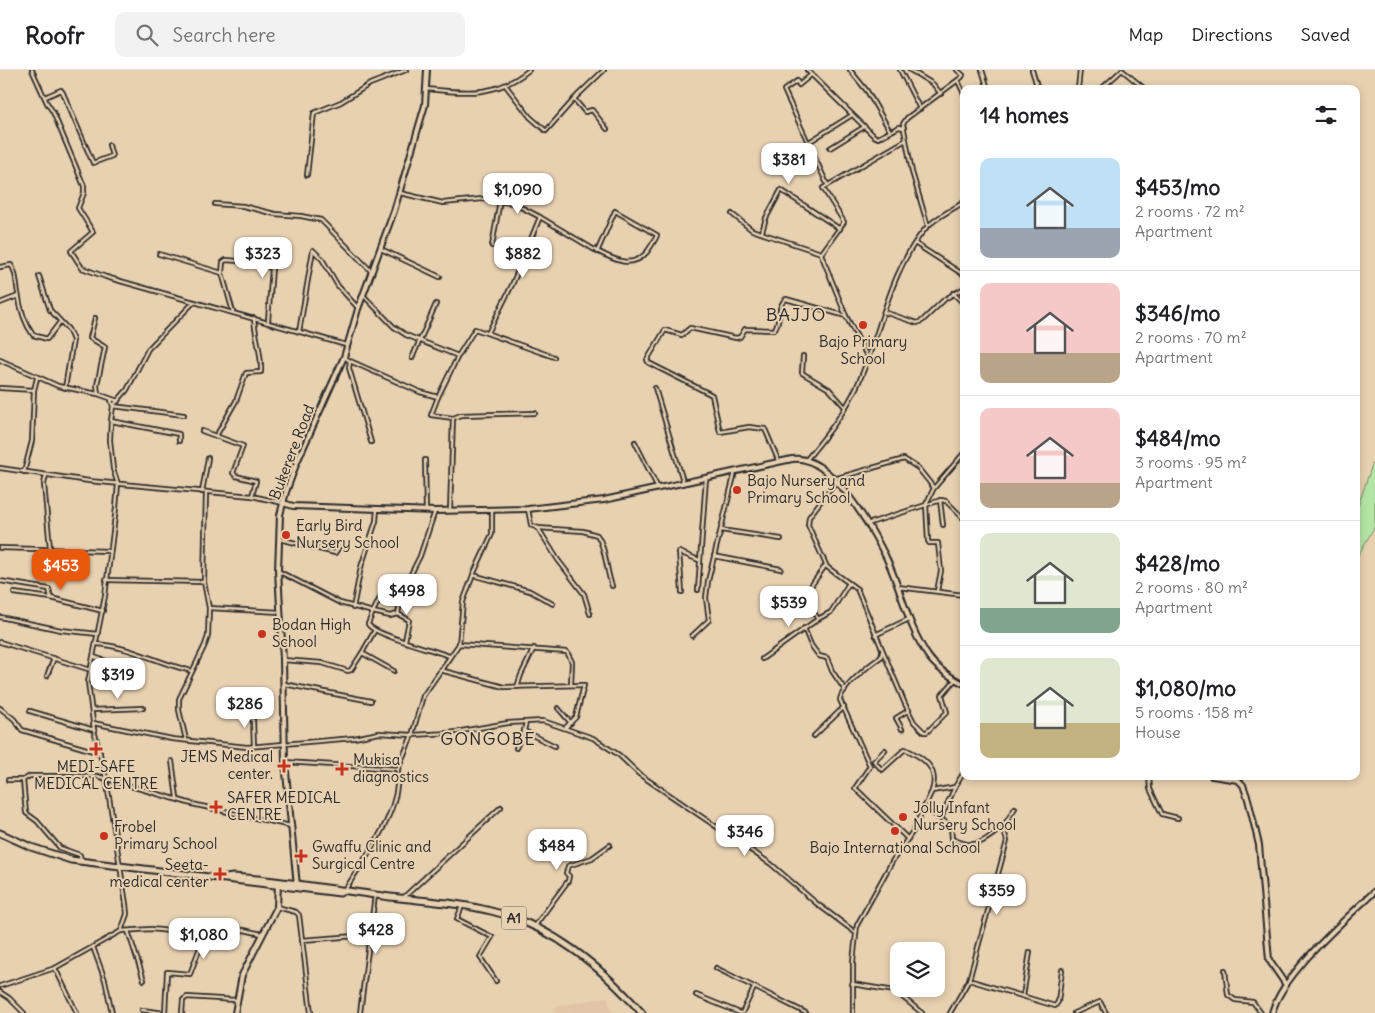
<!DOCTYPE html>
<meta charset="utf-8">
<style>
:root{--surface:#fff;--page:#f2f2f2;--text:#202124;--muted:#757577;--line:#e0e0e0;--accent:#ea580c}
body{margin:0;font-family:Delius,sans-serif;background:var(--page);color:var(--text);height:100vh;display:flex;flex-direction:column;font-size:19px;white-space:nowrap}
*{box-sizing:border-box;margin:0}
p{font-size:16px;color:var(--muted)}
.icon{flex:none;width:28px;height:28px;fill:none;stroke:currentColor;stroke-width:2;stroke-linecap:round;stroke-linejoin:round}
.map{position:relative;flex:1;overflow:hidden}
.side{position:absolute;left:960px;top:15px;width:400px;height:695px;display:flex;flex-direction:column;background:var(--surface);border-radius:10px;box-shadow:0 2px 8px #0003}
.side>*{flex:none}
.buttons{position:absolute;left:890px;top:872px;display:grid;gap:10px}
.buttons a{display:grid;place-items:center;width:55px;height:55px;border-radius:10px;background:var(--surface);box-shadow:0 2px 8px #0003;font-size:25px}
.price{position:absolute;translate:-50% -42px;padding:0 11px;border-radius:10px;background:#fff;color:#222;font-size:16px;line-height:32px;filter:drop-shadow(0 1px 2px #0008)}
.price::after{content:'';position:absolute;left:50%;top:30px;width:15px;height:11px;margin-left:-8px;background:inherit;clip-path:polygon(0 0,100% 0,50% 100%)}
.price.on{background:var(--accent);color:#fff}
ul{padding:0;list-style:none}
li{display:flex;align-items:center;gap:15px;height:125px;padding:0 20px}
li+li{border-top:1px solid var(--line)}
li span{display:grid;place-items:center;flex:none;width:140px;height:100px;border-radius:10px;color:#555}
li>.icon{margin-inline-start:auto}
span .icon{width:60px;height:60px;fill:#fffc;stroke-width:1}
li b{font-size:21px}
h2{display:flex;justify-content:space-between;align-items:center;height:60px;padding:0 20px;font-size:21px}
header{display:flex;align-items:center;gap:30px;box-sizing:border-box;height:70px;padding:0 25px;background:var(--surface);border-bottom:1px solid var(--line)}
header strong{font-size:24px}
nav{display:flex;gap:28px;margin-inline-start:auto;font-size:18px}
.search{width:350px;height:45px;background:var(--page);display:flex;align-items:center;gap:12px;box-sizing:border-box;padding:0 18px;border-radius:10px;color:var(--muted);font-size:19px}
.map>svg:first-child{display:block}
</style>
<header>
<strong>Roofr</strong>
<div class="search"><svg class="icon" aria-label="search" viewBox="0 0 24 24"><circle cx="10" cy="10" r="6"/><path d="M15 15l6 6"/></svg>Search here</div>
<nav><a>Map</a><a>Directions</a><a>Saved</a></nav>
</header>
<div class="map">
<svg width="1375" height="943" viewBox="0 0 1375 943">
<rect width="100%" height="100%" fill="#e8d1b1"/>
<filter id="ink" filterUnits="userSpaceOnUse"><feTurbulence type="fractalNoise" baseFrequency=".02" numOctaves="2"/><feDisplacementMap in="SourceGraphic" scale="10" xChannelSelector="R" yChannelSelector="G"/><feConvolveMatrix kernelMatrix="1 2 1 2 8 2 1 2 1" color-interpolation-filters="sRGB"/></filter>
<g filter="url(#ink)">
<!-- built -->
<polygon fill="#e2c4a8" points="607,927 612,943 556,943 554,937"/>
<!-- green -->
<polygon fill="#b4e5a5" stroke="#708868" points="1375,386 1375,456 1356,489 1356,442"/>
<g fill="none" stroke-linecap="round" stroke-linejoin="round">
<defs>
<g id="street">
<polyline points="32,0 47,33 53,42 84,116 84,123 78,138 93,162 71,181 82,198 106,207 346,275"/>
<polyline points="807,0 874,66 878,68 899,57 904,58"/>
<polyline points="850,0 867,21 890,61"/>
<polyline points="900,0 920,39"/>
<polyline points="910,0 933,14 941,24"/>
<polyline points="982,0 988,19"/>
<polyline points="1032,0 1038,19"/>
<polyline points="1122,0 1145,19"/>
<polyline points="811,5 799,15 797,11 784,20 827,114"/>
<polyline points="958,11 964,24"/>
<polyline points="506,16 530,47 546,61 577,26 604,0"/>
<path d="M427,19C467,23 496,27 529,0"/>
<polyline points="1078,19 1080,0"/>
<polyline points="1101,19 1122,0"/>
<polyline points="45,27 61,20 63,23 93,93 112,86 109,75"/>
<polyline points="574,29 585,42 592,40 607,59"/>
<polyline points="809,72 852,45"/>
<polyline points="830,78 864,57"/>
<polyline points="307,105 314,43 341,32 370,14 406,0"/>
<path d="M400,123L443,133L482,129L513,133L540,147L593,179C611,188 631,201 647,182C651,176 655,171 657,165L615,141L597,182"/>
<polyline points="215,134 243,136 275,144 301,146 321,150 371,201"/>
<polyline points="732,144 752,160 821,183"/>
<polyline points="928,156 912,102 903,54 907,48 962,7 963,5 957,0"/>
<polyline points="762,162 766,148 781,120 840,159"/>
<polyline points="916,174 964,205"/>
<polyline points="492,176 500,130"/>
<polyline points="381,179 440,207"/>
<polyline points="159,184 222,203 233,242"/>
<path d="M0,197L11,195C17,202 16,214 18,223C20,237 25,254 33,265L47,269L60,252"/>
<polyline points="222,203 223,192 226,190 251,192 272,198 268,251"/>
<polyline points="39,206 50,240 68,259 73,270 65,318"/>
<polyline points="953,223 964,234"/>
<polyline points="363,225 394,257 406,265 458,286 438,327"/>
<polyline points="0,233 18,226"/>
<polyline points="884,242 917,253 922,251 945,229 964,218"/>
<polyline points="95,248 90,268 105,277 97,315 98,324"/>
<polyline points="299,262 313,180 322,189 338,216 358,238"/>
<polyline points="488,263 512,215 540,147"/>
<polyline points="458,286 475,259 554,287"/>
<polyline points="803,286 802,303 829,319 845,337"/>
<polyline points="344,287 350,291 349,298 371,372"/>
<polyline points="412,288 436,234"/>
<polyline points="868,288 846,246 821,184 844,152 823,118 906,70"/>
<polyline points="0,290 58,316 98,324 118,331"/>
<polyline points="350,291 420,322 438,327 431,345 453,348 450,441"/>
<polyline points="0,318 34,320"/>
<polyline points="655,318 683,411"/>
<polyline points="111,330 113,336 184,345"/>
<polyline points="453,348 461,345 535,343"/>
<polyline points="111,351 179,364 179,371"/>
<polyline points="202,361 243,376 233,403 236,406 256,411 252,426"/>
<path d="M216,366L236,331L246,303L261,302C262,282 255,267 254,248"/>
<polyline points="635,372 658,418"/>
<path d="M807,389C826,366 846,341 858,314C880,265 890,199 926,158C936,147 952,140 964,132"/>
<polyline points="425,390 426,440"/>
<path d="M779,392L765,359L749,357L720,362L712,325L649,293L647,290L665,260L682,265L690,258L736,268L740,267L745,259L774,260C782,251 776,236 786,229L846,246"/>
<polyline points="0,398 89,411 252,426 283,433"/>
<polyline points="24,402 32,371 34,320 37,308"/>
<polyline points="46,405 44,414 50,478"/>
<polyline points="834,409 904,389 918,398 934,418"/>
<polyline points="836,411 809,447 808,455 827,497 857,519 905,634 914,652 924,662 927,662 947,642 942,625 955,610"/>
<polyline points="202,422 208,388"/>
<polyline points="206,422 204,512 209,538 280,542"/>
<polyline points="940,430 943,455"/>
<polyline points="528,439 531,455 538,458 558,490 584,524 590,544"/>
<path d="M435,441L420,486L402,522L398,544L390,546L373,542L368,554C373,565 435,580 449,586"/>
<polyline points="867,454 941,430 946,431 964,449"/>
<path d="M538,458L583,461L597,465C606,477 606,501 612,516"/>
<polyline points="721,460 781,469"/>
<polyline points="280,469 335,483 341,474"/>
<polyline points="0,478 109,481"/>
<polyline points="714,486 781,499"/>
<polyline points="278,501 340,533 373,542 384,519"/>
<polyline points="473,505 530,521 553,534"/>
<polyline points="106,510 204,512"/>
<polyline points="0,511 49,519 51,528"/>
<polyline points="898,517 964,525"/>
<polyline points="698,520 706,408"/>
<polyline points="937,521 941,501 938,473 929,473 928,471 926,434 934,418 964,383"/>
<polyline points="682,522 679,482 699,490"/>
<polyline points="14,523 51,528 103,541"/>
<polyline points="353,538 361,497 376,451 377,439"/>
<polyline points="398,544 409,550 405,571"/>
<polyline points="0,547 61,560 98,564"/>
<polyline points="818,549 831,542 849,513"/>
<polyline points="804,558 811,575 819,586 827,588 832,601 845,620"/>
<polyline points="875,565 909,549"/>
<polyline points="692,566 709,550 706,528 708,511 735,402"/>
<polyline points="0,572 91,600"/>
<path d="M96,574C130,576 159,594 192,601"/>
<polyline points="459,574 567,582 572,592 571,614"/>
<path d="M882,582L881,587C870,594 841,618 840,630L870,696L855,718L908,769"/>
<polyline points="362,583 375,560"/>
<polyline points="94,587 136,601"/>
<polyline points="762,589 818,549 804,526 825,496"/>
<polyline points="283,590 322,593 348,601 351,600 362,583 394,601"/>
<polyline points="440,600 504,617 584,615 576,647 565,658"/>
<polyline points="47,606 54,588"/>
<polyline points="284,614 371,631"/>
<polyline points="517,617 521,605 534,578"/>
<polyline points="0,638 14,649 22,660 100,683"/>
<polyline points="558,638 571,653"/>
<polyline points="92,640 143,638"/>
<polyline points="30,641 94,660"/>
<polyline points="235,642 246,645 253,650 254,676"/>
<polyline points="93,653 172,669 247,677 354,668 379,663 412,665 450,663 508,653 543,651 593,668 619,685 639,704 771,794 816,833 856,863"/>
<polyline points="902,659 896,648 909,640"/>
<polyline points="524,661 555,676"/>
<polyline points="814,666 844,637"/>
<polyline points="186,670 179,640 179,629 205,575 208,566 209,538"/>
<polyline points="516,678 524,661 526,652"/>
<path d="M885,680L874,691L882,700L905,679C925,688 939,699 932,721"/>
<polyline points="172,691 177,728"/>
<polyline points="285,692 398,699 412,665 423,626 459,574 463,532 473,505 492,464 492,440"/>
<polyline points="1149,706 1150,719 1162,744 1178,748"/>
<polyline points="8,710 23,710 30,706 97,706 192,734 291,756"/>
<polyline points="23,710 26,743 37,751 60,778 80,785 81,791"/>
<path d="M924,737L951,756L952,769C977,781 983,771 1003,757"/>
<polyline points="941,748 955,717"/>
<path d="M345,820C368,782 400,745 398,699"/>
<polyline points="404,827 501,737"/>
<polyline points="462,836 457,849 492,867 480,887 496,911"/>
<polyline points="277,837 296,842 299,845 311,943"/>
<polyline points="534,857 568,811 569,806 566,803 568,796 592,788 610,775"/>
<polyline points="121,861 151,859 198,864 244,860 262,864"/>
<polyline points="128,861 144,910"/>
<polyline points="302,870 369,865"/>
<polyline points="93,877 105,910 112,943"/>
<polyline points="55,898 77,943"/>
<polyline points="716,898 806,943"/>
<polyline points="1225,900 1228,925 1235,930 1253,932 1261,943"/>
<polyline points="969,910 1055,936 1058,932 1062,900"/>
<polyline points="852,914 895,921 922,943"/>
<polyline points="0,916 55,898 121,861 127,844 126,834 106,708 94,660 88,612 105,526 116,438 118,414 113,399 110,370 111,351 113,336 127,320 148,279 194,232"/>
<polyline points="0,922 9,928 24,943"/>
<polyline points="696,925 740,943"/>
<polyline points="1023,926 1030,882"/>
<polyline points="142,940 165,943"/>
<polyline points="165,943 167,902 190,904 205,864"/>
<polyline points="182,943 183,930 187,927 236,930"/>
<polyline points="360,943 375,825"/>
<polyline points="742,943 754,918"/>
<polyline points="853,943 853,892 857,855 893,790 913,761 932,721 955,717 964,702"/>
<polyline points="950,943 969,910 1007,771 1003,757 1015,738"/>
<polyline points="1074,943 1100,932 1106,943"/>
</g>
<g id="secondary">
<path d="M283,433L293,436L435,441L528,439L604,430L792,389C830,383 870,456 885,485C901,518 907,555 928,586C937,599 950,607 964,614"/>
<polyline points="1212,706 1238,710 1243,715 1248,729 1259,775 1269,890 1286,915"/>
<polyline points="297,816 285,692 283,590 278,501 280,445 286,422 297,392 344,287 358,239 394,141 425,35 427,0"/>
<polyline points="235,943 242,905 277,837 278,814"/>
<path d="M1272,943C1282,904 1346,849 1375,821"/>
</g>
<g id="highway">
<polyline points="0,763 31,777 71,790 340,823"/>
<path d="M219,809L233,807L258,809C302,814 346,821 390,827C423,831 458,832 491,841C553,856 600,896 642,943"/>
</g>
</defs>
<!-- street casing -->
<use href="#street" stroke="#2b2b2b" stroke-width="6"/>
<!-- secondary casing -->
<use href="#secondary" stroke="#2b2b2b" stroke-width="8"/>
<!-- highway casing -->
<use href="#highway" stroke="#2b2b2b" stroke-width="9"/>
<!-- street -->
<use href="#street" stroke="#e8d1b1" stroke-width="2.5"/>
<!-- secondary -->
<use href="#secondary" stroke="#e8d1b1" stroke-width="4"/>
<!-- highway -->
<use href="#highway" stroke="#e8d1b1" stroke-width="5"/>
</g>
</g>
<!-- markers -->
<g fill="#c8321e" stroke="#e8d1b1" stroke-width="2">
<circle cx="863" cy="255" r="5"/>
<circle cx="737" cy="420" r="5"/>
<circle cx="286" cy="465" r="5"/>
<circle cx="262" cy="564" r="5"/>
<path d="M93.5 671.5h5v5h5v5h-5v5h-5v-5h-5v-5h5z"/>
<path d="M281.5 688.5h5v5h5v5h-5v5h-5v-5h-5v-5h5z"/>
<path d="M339.5 691.5h5v5h5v5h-5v5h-5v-5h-5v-5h5z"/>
<path d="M213.5 729.5h5v5h5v5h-5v5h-5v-5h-5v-5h5z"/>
<circle cx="903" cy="747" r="5"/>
<circle cx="895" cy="761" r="5"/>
<circle cx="104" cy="766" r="5"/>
<path d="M298.5 778.5h5v5h5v5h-5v5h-5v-5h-5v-5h5z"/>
<path d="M217.5 796.5h5v5h5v5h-5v5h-5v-5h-5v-5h5z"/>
</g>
<g text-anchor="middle" stroke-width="4" stroke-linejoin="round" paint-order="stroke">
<!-- shield labels -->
<rect fill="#e8d1b1" stroke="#645d53" stroke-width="1" x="501.5" y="836.5" width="25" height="23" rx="4"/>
<g font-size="14" font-weight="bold" fill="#2b2b2b">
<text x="514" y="853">A1</text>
</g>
<!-- poi labels -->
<g font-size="15" fill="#2b2b2b" stroke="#e8d1b1" text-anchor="start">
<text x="863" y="277" text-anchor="middle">Bajo Primary<tspan x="863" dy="17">School</tspan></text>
<text x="747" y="416">Bajo Nursery and<tspan x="747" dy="17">Primary School</tspan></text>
<text x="296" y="461">Early Bird<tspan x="296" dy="17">Nursery School</tspan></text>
<text x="272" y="560">Bodan High<tspan x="272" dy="17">School</tspan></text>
<text x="273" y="692" text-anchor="end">JEMS Medical<tspan x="273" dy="17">center.</tspan></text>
<text x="353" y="695">Mukisa<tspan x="353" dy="17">diagnostics</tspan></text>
<text x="96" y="702" text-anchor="middle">MEDI-SAFE<tspan x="96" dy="17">MEDICAL CENTRE</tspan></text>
<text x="227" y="733">SAFER MEDICAL<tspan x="227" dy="17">CENTRE</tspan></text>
<text x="913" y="743">Jolly Infant<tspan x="913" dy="17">Nursery School</tspan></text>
<text x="114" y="762">Frobel<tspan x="114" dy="17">Primary School</tspan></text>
<text x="312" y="782">Gwaffu Clinic and<tspan x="312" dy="17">Surgical Centre</tspan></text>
<text x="895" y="783" text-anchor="middle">Bajo International School</text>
<text x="209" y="800" text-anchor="end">Seeta-<tspan x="209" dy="17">medical center</tspan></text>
</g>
<!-- street labels -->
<g font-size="15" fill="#2b2b2b" stroke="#e8d1b1">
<text transform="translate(292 382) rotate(-69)" y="5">Bukerere Road</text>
</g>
<!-- quarter labels -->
<g font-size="18" letter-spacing="1" fill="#2b2b2b" stroke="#e8d1b1">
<text x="796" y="251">BAJJO</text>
<text x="488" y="675">GONGOBE</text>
</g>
</g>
</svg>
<div class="buttons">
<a><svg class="icon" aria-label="layers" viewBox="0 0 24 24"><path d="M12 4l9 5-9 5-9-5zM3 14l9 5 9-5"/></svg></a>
</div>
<b class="price" style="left:789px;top:115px">$381</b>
<b class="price" style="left:518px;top:145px">$1,090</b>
<b class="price" style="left:263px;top:209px">$323</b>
<b class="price" style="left:523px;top:209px">$882</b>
<b class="price on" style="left:61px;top:521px">$453</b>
<b class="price" style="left:407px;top:546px">$498</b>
<b class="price" style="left:789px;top:558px">$539</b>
<b class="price" style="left:118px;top:630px">$319</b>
<b class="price" style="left:245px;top:659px">$286</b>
<b class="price" style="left:745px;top:787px">$346</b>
<b class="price" style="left:557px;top:801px">$484</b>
<b class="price" style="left:997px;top:846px">$359</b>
<b class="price" style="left:376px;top:885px">$428</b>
<b class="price" style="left:204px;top:890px">$1,080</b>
<section class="side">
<h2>14 homes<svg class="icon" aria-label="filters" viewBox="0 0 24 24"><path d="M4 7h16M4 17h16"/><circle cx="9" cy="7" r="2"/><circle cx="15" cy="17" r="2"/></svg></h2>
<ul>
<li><span style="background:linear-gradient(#bfe0f5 70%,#9aa5b1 0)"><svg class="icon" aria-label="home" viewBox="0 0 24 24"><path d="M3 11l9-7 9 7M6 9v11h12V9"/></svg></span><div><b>$453/mo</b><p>2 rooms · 72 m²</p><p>Apartment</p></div></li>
<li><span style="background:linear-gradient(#f6c9c9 70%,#b9a48a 0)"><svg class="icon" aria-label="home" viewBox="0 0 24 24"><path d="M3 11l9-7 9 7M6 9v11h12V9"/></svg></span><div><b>$346/mo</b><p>2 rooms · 70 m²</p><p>Apartment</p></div></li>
<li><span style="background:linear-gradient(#f6c9c9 75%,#b9a48a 0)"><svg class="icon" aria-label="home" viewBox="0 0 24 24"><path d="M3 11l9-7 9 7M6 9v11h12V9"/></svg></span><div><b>$484/mo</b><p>3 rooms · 95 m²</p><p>Apartment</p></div></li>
<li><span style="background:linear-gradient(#dfe7d0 75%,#7fa58c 0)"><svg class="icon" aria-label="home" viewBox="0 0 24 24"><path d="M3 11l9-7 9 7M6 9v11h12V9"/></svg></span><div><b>$428/mo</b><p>2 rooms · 80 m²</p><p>Apartment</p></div></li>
<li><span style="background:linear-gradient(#dfe7d0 65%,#c2b280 0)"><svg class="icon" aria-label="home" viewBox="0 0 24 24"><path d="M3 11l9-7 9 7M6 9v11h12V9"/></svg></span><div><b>$1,080/mo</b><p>5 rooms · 158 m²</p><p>House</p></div></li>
</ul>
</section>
</div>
